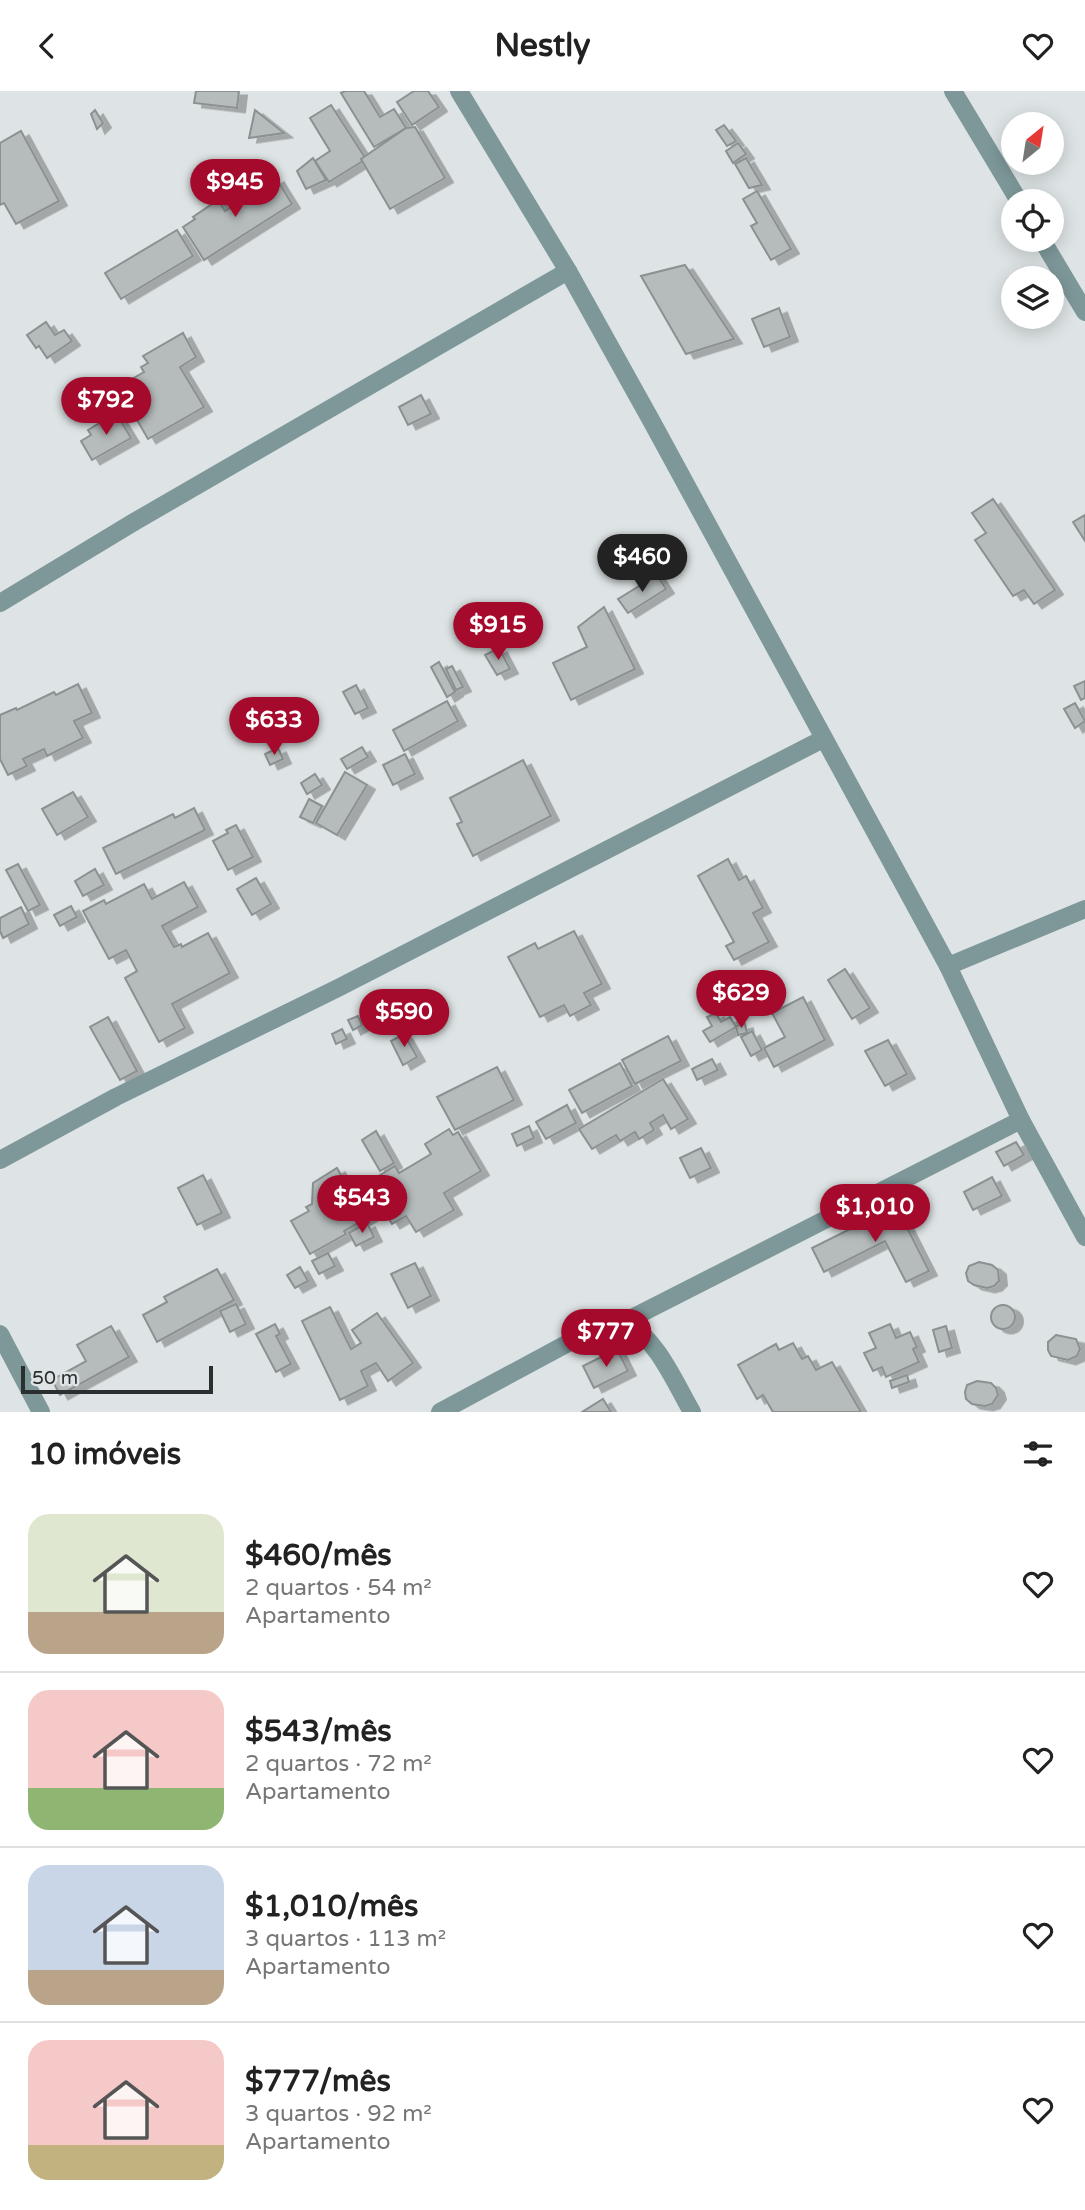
<!DOCTYPE html>
<html lang="pt">
<meta charset="utf-8">
<style>
:root{--surface:#fff;--page:#f6f6f6;--text:#222;--muted:#767676;--line:#e0e0e0;--accent:#a5092c}
body{margin:0;font-family:"Varela Round",sans-serif;background:var(--page);color:var(--text);height:100vh;display:flex;flex-direction:column;font-size:26px;white-space:nowrap}
*{box-sizing:border-box;margin:0}
p{font-size:23px;color:var(--muted)}
.icon{flex:none;width:38px;height:38px;fill:none;stroke:currentColor;stroke-width:2;stroke-linecap:round;stroke-linejoin:round}
.map{position:relative;height:1321px;overflow:hidden}
.details{display:flex;flex-direction:column;background:var(--surface);flex:1}
.details>*{flex:none}
.needle{width:46px;rotate:30deg}
.buttons{position:absolute;left:1001px;top:21px;display:grid;gap:14px}
.buttons a{display:grid;place-items:center;width:63px;height:63px;border-radius:50%;background:var(--surface);box-shadow:0 4px 18px #0003;font-size:35px}
.scale{position:absolute;left:21px;bottom:18px;width:192px;box-sizing:border-box;padding-left:7px;border:4px solid #2c2f2f;border-top:0;font-size:19px;line-height:24px;white-space:nowrap;color:#2c2f2f;-webkit-text-stroke:5px #dee4e5;paint-order:stroke}
.price{position:absolute;translate:-50% -60px;padding:0 16px;border-radius:24px;background:var(--accent);color:#fff;font-size:23px;line-height:46px;filter:drop-shadow(0 2px 4px #0008)}
.price::after{content:'';position:absolute;left:50%;top:42px;width:21px;height:16px;margin-left:-10px;background:inherit;clip-path:polygon(0 0,100% 0,50% 100%)}
.price.on{background:#222;color:#fff}
ul{padding:0;list-style:none}
li{display:flex;align-items:center;gap:21px;height:175px;padding:0 28px}
li+li{border-top:2px solid var(--line)}
li span{display:grid;place-items:center;flex:none;width:196px;height:140px;border-radius:21px;color:#555}
li>.icon{margin-inline-start:auto}
span .icon{width:84px;height:84px;fill:#fffc;stroke-width:1}
li b{font-size:30px}
h2{display:flex;justify-content:space-between;align-items:center;height:84px;padding:0 28px;font-size:30px}
header{display:flex;justify-content:space-between;align-items:center;height:91px;padding:0 28px;background:var(--surface);font-size:32px;font-weight:700}
.map>svg:first-child{display:block}
</style>
<header><svg class="icon" aria-label="back" viewBox="0 0 24 24"><path d="M15 5l-7 7 7 7"/></svg>Nestly<svg class="icon" aria-label="heart" viewBox="0 0 24 24"><path d="M12 20l-8-8c-3-5 5-10 8-4 3-6 11-1 8 4z"/></svg></header>
<div class="map">
<svg width="1085" height="1321" viewBox="0 0 1085 1321">
<defs>
<filter id="shadow"><feDropShadow dx="8" dy="4.5" stdDeviation="0" flood-color="#0004"/></filter>
</defs>
<rect width="100%" height="100%" fill="#dee4e5"/>
<!-- building -->
<g fill="#b6bcbc" stroke="#8b9191" stroke-width="2" filter="url(#shadow)">
<polygon points="196,0 239,0 237,17 194,12"/>
<polygon points="345,0 364,0 380,26 394,18 406,37 374,56 341,2"/>
<polygon points="414,0 428,0 439,16 412,34 397,11"/>
<polygon points="331,14 366,68 329,91 315,70 330,60 310,27"/>
<polygon points="95,19 103,32 97,38 91,23"/>
<polygon points="255,19 284,42 249,47"/>
<polygon points="724,34 736,50 727,55 716,39"/>
<polygon points="415,36 445,87 390,118 361,68 406,37"/>
<polygon points="21,40 59,110 16,133 4,112 0,114 0,52"/>
<polygon points="738,52 746,63 733,72 726,60"/>
<polygon points="313,67 326,89 306,98 297,80"/>
<polygon points="746,67 762,94 749,97 735,73"/>
<polygon points="276,87 292,113 204,169 183,136 195,128 193,126 218,109 225,120"/>
<polygon points="757,100 791,158 771,169 751,135 757,132 743,108"/>
<polygon points="177,139 193,165 121,208 105,182"/>
<polygon points="685,174 734,248 686,263 641,185"/>
<polygon points="779,217 790,246 764,256 752,228"/>
<polygon points="46,231 55,244 64,239 72,250 47,267 39,255 36,257 27,244"/>
<polygon points="183,242 196,266 180,276 204,316 148,348 118,296 144,281 141,276 148,272 143,265"/>
<polygon points="421,304 431,323 408,334 399,316"/>
<polygon points="116,322 131,347 92,369 81,350 91,344 88,339"/>
<polygon points="993,408 1055,499 1034,513 1024,499 1013,505 975,449 986,442 972,422"/>
<polygon points="1085,424 1085,450 1073,431"/>
<polygon points="657,484 666,498 628,522 618,508"/>
<polygon points="604,516 635,578 571,609 553,572 587,556 578,536"/>
<polygon points="499,557 510,578 497,584 485,564"/>
<polygon points="439,571 455,601 447,606 431,576"/>
<polygon points="452,575 463,596 456,599 446,578"/>
<polygon points="1085,590 1085,607 1081,609 1074,595"/>
<polygon points="78,593 92,622 74,630 83,647 47,665 44,658 23,668 27,675 8,684 0,668 0,624 16,617 17,619 54,601 56,604"/>
<polygon points="356,594 368,617 355,623 343,601"/>
<polygon points="447,610 458,630 404,660 393,639"/>
<polygon points="1075,612 1085,630 1075,637 1064,618"/>
<polygon points="362,656 368,666 347,678 341,668"/>
<polygon points="278,657 283,668 270,674 265,663"/>
<polygon points="405,663 415,683 393,694 383,674"/>
<polygon points="523,669 551,725 473,765 457,733 462,731 450,707"/>
<polygon points="345,681 367,694 337,744 316,732"/>
<polygon points="315,683 322,694 307,703 301,692"/>
<polygon points="73,701 88,726 57,744 42,718"/>
<polygon points="309,708 322,715 313,732 300,726"/>
<polygon points="194,717 205,739 116,783 103,757 173,723 175,727"/>
<polygon points="236,734 253,766 228,779 213,750 228,742 226,739"/>
<polygon points="728,768 739,789 746,785 763,817 753,822 769,851 734,869 726,855 734,851 698,785"/>
<polygon points="18,773 40,814 28,820 6,779"/>
<polygon points="95,778 104,794 83,805 75,790"/>
<polygon points="256,787 271,813 252,824 237,798"/>
<polygon points="184,791 198,816 162,835 174,856 181,853 182,856 208,842 230,882 172,913 185,937 159,951 125,887 137,880 126,859 109,868 83,820 104,809 106,813 144,793 152,808"/>
<polygon points="71,815 77,826 60,835 54,824"/>
<polygon points="21,816 29,833 3,847 0,840 0,827"/>
<polygon points="574,840 602,893 584,902 591,914 570,925 564,914 540,926 508,866 535,852 538,858"/>
<polygon points="845,878 870,917 852,928 828,889"/>
<polygon points="803,906 825,949 774,976 764,957 785,946 772,922"/>
<polygon points="716,922 721,931 730,926 736,936 710,951 703,940 712,935 707,926"/>
<polygon points="358,925 362,934 353,939 348,929"/>
<polygon points="108,926 137,980 120,989 90,936"/>
<polygon points="745,933 747,942 738,944 736,935"/>
<polygon points="342,938 347,948 336,953 332,943"/>
<polygon points="752,940 762,959 751,965 741,946"/>
<polygon points="404,943 417,966 403,974 391,950"/>
<polygon points="668,945 681,970 635,993 622,969"/>
<polygon points="888,949 907,983 885,995 865,960"/>
<polygon points="712,968 718,979 697,989 692,978"/>
<polygon points="620,972 632,995 582,1022 569,999"/>
<polygon points="497,976 514,1009 455,1039 437,1006"/>
<polygon points="663,988 688,1028 671,1038 663,1024 650,1032 654,1039 639,1048 635,1041 620,1050 616,1044 592,1058 579,1038"/>
<polygon points="567,1014 576,1032 546,1048 536,1031"/>
<polygon points="529,1035 534,1047 517,1055 512,1043"/>
<polygon points="449,1038 453,1044 458,1041 481,1080 444,1102 454,1119 416,1141 406,1125 392,1133 367,1092 395,1075 399,1082 431,1063 425,1053"/>
<polygon points="376,1040 394,1072 380,1080 362,1049"/>
<polygon points="1016,1051 1024,1064 1004,1075 996,1061"/>
<polygon points="701,1057 711,1077 690,1087 680,1067"/>
<polygon points="337,1077 354,1106 367,1099 379,1120 344,1140 346,1143 310,1163 291,1130 309,1120 306,1116 312,1113 313,1092"/>
<polygon points="203,1084 222,1122 197,1134 178,1097"/>
<polygon points="992,1086 1002,1105 973,1119 964,1101"/>
<polygon points="896,1115 929,1180 906,1191 885,1150 824,1181 812,1157"/>
<polygon points="367,1132 374,1146 356,1155 349,1142"/>
<polygon points="328,1162 335,1175 319,1183 312,1170"/>
<polygon points="979,1171 992,1174 998,1179 999,1190 994,1195 987,1197 974,1194 968,1190 966,1182 969,1175"/>
<polygon points="415,1172 431,1205 408,1217 391,1183"/>
<polygon points="300,1176 308,1190 295,1197 287,1184"/>
<polygon points="217,1178 234,1209 157,1251 143,1224 167,1211 164,1206"/>
<polygon points="236,1213 246,1233 230,1241 220,1220"/>
<circle cx="1003" cy="1226" r="12"/>
<polygon points="330,1216 351,1258 361,1252 352,1239 377,1222 413,1272 388,1290 376,1272 361,1280 368,1295 340,1309 302,1230"/>
<polygon points="275,1233 280,1243 276,1245 291,1273 276,1281 256,1243"/>
<polygon points="890,1233 896,1247 910,1241 917,1256 913,1258 919,1271 886,1286 882,1276 873,1280 864,1262 876,1257 869,1242"/>
<polygon points="111,1235 129,1266 60,1304 52,1289 86,1270 77,1254"/>
<polygon points="946,1235 952,1257 939,1261 933,1239"/>
<polygon points="1056,1244 1076,1248 1080,1258 1077,1265 1068,1269 1051,1265 1048,1259 1048,1251"/>
<polygon points="793,1252 802,1268 808,1265 816,1279 832,1271 861,1321 773,1321 763,1304 757,1308 738,1274 776,1253 779,1259"/>
<polygon points="617,1258 628,1280 594,1297 583,1275"/>
<polygon points="907,1284 909,1291 892,1297 890,1290"/>
<polygon points="977,1290 991,1292 996,1297 998,1304 992,1313 985,1315 972,1313 966,1308 965,1301 967,1294"/>
<polygon points="603,1308 611,1321 582,1321"/>
</g>
<g fill="none" stroke-linecap="round" stroke-linejoin="round">
<!-- minor -->
<g stroke="#7e9899" stroke-width="18">
<polyline points="459,0 568,180 652,331 948,875 1021,1029 1085,1146"/>
<polyline points="953,0 1019,110"/>
<polyline points="1042,149 1085,221"/>
<polyline points="0,512 134,431 568,180"/>
<polyline points="948,875 1085,818"/>
<polyline points="0,1069 116,1006 338,897 823,648"/>
<path d="M626,1230C659,1252 673,1288 692,1321"/>
<polyline points="0,1243 41,1321"/>
<polyline points="440,1321 596,1237 610,1231 626,1230 1021,1029"/>
</g>
</g>
</svg>
<div class="buttons">
<a><svg class="needle" viewBox="-14 -14 28 28"><path d="M0-13l5 13h-10z" fill="#e53935"/><path d="M0 13l5-13h-10z" fill="#767676"/></svg></a>
<a><svg class="icon" aria-label="locate" viewBox="0 0 24 24"><circle cx="12" cy="12" r="6"/><path d="M12 2v4M12 18v4M2 12h4M18 12h4"/></svg></a>
<a><svg class="icon" aria-label="layers" viewBox="0 0 24 24"><path d="M12 4l9 5-9 5-9-5zM3 14l9 5 9-5"/></svg></a>
</div>
<div class="scale">50 m</div>
<b class="price" style="left:235px;top:128px">$945</b>
<b class="price" style="left:106px;top:346px">$792</b>
<b class="price on" style="left:642px;top:503px">$460</b>
<b class="price" style="left:498px;top:571px">$915</b>
<b class="price" style="left:274px;top:666px">$633</b>
<b class="price" style="left:741px;top:939px">$629</b>
<b class="price" style="left:404px;top:958px">$590</b>
<b class="price" style="left:362px;top:1144px">$543</b>
<b class="price" style="left:875px;top:1153px">$1,010</b>
<b class="price" style="left:606px;top:1278px">$777</b>
</div>
<section class="details">
<h2>10 imóveis<svg class="icon" aria-label="filters" viewBox="0 0 24 24"><path d="M4 7h16M4 17h16"/><circle cx="9" cy="7" r="2"/><circle cx="15" cy="17" r="2"/></svg></h2>
<ul>
<li><span style="background:linear-gradient(#dfe7d0 70%,#b9a48a 0)"><svg class="icon" aria-label="home" viewBox="0 0 24 24"><path d="M3 11l9-7 9 7M6 9v11h12V9"/></svg></span><div><b>$460/mês</b><p>2 quartos · 54 m²</p><p>Apartamento</p></div><svg class="icon" aria-label="heart" viewBox="0 0 24 24"><path d="M12 20l-8-8c-3-5 5-10 8-4 3-6 11-1 8 4z"/></svg></li>
<li><span style="background:linear-gradient(#f6c9c9 70%,#8fb573 0)"><svg class="icon" aria-label="home" viewBox="0 0 24 24"><path d="M3 11l9-7 9 7M6 9v11h12V9"/></svg></span><div><b>$543/mês</b><p>2 quartos · 72 m²</p><p>Apartamento</p></div><svg class="icon" aria-label="heart" viewBox="0 0 24 24"><path d="M12 20l-8-8c-3-5 5-10 8-4 3-6 11-1 8 4z"/></svg></li>
<li><span style="background:linear-gradient(#c9d6e8 75%,#b9a48a 0)"><svg class="icon" aria-label="home" viewBox="0 0 24 24"><path d="M3 11l9-7 9 7M6 9v11h12V9"/></svg></span><div><b>$1,010/mês</b><p>3 quartos · 113 m²</p><p>Apartamento</p></div><svg class="icon" aria-label="heart" viewBox="0 0 24 24"><path d="M12 20l-8-8c-3-5 5-10 8-4 3-6 11-1 8 4z"/></svg></li>
<li><span style="background:linear-gradient(#f6c9c9 75%,#c2b280 0)"><svg class="icon" aria-label="home" viewBox="0 0 24 24"><path d="M3 11l9-7 9 7M6 9v11h12V9"/></svg></span><div><b>$777/mês</b><p>3 quartos · 92 m²</p><p>Apartamento</p></div><svg class="icon" aria-label="heart" viewBox="0 0 24 24"><path d="M12 20l-8-8c-3-5 5-10 8-4 3-6 11-1 8 4z"/></svg></li>
</ul>
</section>
